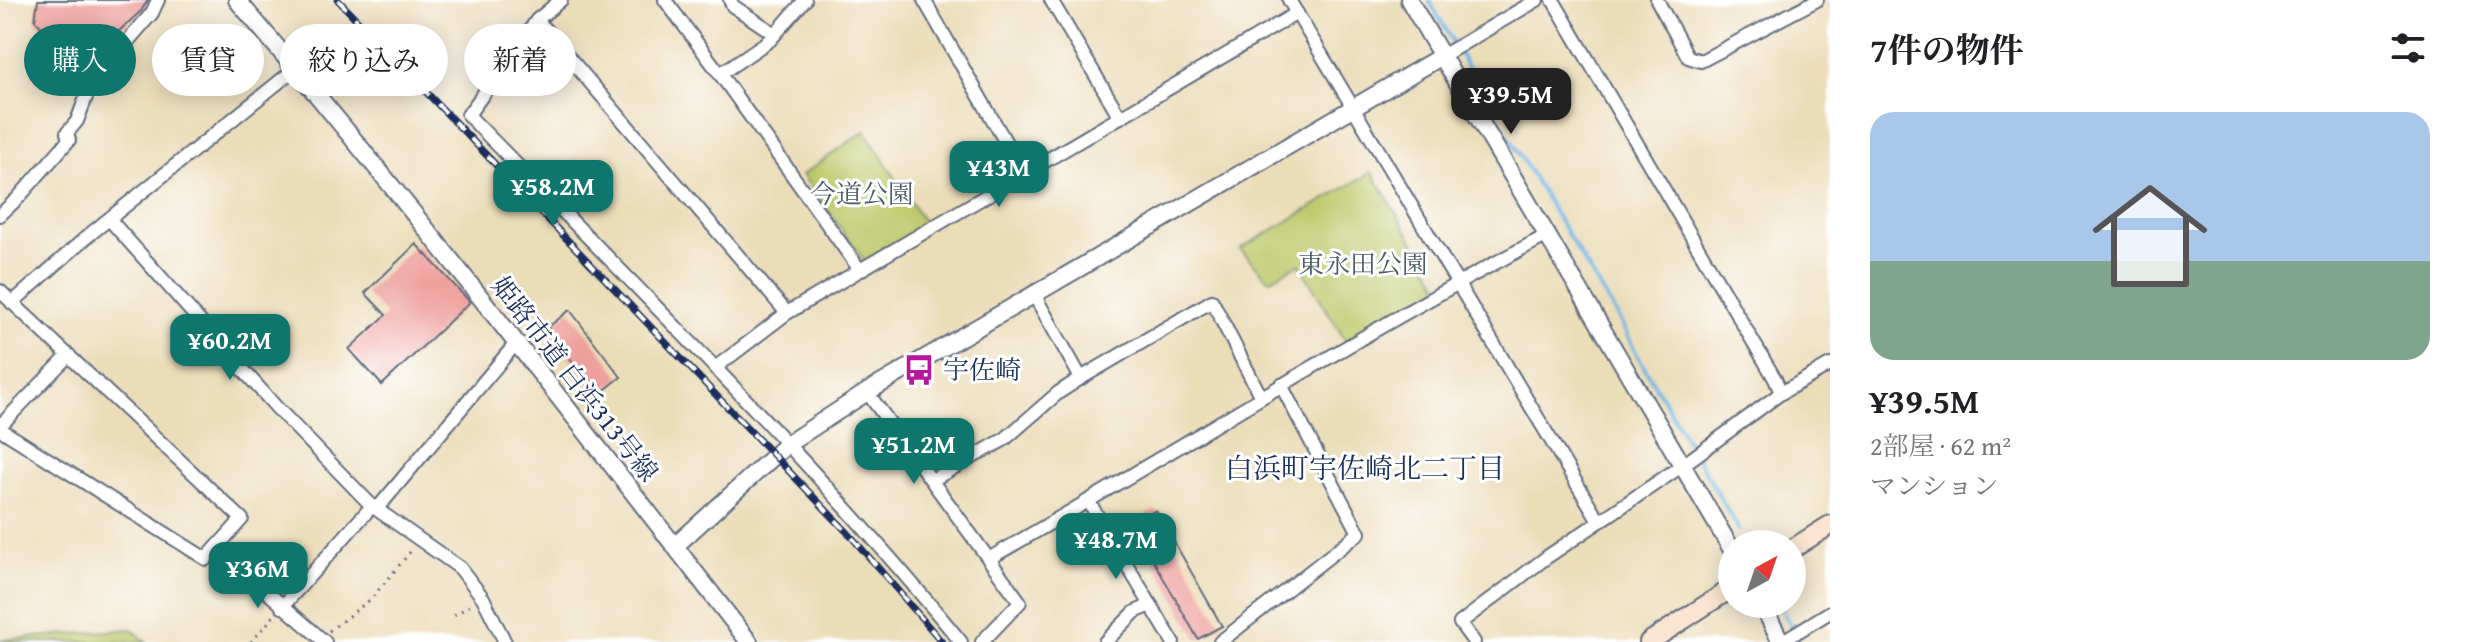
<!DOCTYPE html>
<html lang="ja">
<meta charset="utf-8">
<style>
:root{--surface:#fff;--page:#f2f2f2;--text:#202124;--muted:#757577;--line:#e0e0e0;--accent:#0f766e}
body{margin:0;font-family:"Gentium Book Plus","Noto Serif JP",serif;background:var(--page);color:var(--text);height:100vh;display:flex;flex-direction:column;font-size:30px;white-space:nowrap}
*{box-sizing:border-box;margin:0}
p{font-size:26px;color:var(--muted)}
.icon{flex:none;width:44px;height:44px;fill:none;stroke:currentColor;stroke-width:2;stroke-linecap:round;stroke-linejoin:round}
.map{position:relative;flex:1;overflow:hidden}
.panel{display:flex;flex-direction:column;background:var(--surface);width:640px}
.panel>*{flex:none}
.top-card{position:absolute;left:24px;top:24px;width:760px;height:72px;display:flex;gap:16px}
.needle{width:52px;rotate:40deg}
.tools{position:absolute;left:1718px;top:530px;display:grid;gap:16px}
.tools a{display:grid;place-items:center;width:88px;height:88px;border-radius:50%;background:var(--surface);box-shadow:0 4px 20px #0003;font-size:40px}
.price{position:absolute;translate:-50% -68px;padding:0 18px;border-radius:16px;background:var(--accent);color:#fff;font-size:26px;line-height:52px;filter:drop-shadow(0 2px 4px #0008)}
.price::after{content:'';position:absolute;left:50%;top:48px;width:24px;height:18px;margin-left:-12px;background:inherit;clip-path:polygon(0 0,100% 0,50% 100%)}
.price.selected{background:#222;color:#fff}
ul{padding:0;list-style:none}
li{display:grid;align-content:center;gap:16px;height:424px;padding:0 40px}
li+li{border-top:2px solid var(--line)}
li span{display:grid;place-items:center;height:248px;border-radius:24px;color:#555}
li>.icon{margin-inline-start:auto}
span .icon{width:144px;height:144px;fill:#fffc;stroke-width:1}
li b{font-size:34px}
h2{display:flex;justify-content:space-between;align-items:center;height:96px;padding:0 40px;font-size:34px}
.pill{padding:0 28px;border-radius:36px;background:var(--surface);box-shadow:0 4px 20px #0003;font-size:28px;line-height:72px}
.pill.selected{background:var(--accent);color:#fff}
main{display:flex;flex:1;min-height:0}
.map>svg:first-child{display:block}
</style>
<main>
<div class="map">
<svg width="1830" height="642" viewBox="0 0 1830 642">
<rect width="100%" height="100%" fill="#fff"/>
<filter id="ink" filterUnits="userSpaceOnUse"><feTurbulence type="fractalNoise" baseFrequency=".0125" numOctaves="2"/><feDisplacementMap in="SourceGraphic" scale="16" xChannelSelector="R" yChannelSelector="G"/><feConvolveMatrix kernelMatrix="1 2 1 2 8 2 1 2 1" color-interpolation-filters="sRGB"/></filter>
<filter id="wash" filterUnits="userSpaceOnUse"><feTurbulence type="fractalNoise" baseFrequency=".006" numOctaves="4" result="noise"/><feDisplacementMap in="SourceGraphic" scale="32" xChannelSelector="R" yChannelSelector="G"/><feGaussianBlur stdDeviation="1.8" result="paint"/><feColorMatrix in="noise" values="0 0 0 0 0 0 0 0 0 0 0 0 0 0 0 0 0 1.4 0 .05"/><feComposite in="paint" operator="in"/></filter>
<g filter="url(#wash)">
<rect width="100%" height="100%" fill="#ecddb9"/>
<!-- green -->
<g fill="#bdc96b" stroke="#6c7c64" stroke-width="2">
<polygon points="865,131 926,226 865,262 802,175"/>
<polygon points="1372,172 1441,288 1346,342 1299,264 1269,280 1240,249"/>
<polygon points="132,629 146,642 0,642 0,640"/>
</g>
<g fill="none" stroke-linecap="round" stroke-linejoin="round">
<!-- stream -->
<g stroke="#6eb6e6" stroke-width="4">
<polyline points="1429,0 1481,91 1620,321 1635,351 1739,530"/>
<polyline points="1779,604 1799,642"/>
</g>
</g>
<g id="blocks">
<!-- building -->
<g fill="#eea09c">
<polygon points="38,0 148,0 141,11 85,62 72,61 35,20"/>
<polygon points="416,244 470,302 382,385 349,349 386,315 365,293"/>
<polygon points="570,310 621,377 598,395 547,328"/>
<polygon points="1156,510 1222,626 1198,639 1132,523"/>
</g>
</g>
</g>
<g filter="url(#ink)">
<use href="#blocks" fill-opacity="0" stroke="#646c7e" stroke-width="2"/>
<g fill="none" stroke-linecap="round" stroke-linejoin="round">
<defs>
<g id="minor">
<path d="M561,0L537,20L468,115C636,287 809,456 961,642"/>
<polyline points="665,0 720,74 860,270"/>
<polyline points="730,0 733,6 775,34"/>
<polyline points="924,0 1024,174"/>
<polyline points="1051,0 1120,117"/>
<polyline points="1289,0 1599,521"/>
<polyline points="1553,0 1775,379 1781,393"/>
<polyline points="1657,0 1688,57 1701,61 1817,0"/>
<polyline points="537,20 787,313"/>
<polyline points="1442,56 1537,0"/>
<polyline points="720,74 770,40 805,0"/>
<polyline points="0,215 18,198 69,140 67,133 77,121 91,84 152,13 158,0"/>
<polyline points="110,220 276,407 372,506 460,568 483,598 505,642"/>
<polyline points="0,291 242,519 206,559 0,429"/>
<polyline points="1033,293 1081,378 1212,301 1261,397"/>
<polyline points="12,303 89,235 295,69"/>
<polyline points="715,368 787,313 1297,13"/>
<polyline points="867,392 1020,602 982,642"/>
<polyline points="0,426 69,355"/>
<polyline points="932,480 1005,439 1058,393 1081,378"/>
<polyline points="1089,502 1173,642"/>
<polyline points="377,509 517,342"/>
<polyline points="216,548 325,642"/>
<path d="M990,558C1176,452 1356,335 1546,236"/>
<polyline points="282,607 372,506"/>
<polyline points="1105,642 1135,612 1151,605"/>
<polyline points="1220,642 1359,533 1281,385"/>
<polyline points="1474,642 1460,623 1547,557 1683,465 1781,393 1830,365"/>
<polyline points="1781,642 1830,612"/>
</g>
<g id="tertiary">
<path d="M237,0C415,208 581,426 749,642"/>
<polyline points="1409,0 1732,550"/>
<polyline points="675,546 786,445 867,392 1442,56"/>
<polyline points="1762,604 1781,642"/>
</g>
<g id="secondary">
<polyline points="1792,549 1830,525"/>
<polyline points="1649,642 1732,588"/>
</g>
</defs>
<!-- minor casing -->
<use href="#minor" stroke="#646c7e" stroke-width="16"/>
<!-- tertiary casing -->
<use href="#tertiary" stroke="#646c7e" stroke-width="20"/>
<!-- secondary casing -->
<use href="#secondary" stroke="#646c7e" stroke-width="22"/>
<!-- path -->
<g stroke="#646c7e" stroke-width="3" stroke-dasharray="2 6" stroke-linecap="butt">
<polyline points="454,615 473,604"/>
<polyline points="329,631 371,599 412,550"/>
<polyline points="251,642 275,615"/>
</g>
<!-- minor -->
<use href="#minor" stroke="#fff" stroke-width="12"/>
<!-- tertiary -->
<use href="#tertiary" stroke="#fff" stroke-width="16"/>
<!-- secondary -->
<use href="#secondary" stroke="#fce5d0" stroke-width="18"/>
<defs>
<polyline id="rail" points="338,0 849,534 942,642"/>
</defs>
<!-- rail casing -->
<use href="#rail" stroke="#1b2f5e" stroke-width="7"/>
<!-- rail -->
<use href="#rail" stroke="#fff" stroke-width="4" stroke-dasharray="12" stroke-linecap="butt"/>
</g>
</g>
<!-- icons -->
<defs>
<symbol id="bus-bare" viewBox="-9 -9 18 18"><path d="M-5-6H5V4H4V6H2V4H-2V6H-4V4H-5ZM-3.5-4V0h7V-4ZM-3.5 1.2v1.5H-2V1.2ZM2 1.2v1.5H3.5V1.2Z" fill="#b5179e" stroke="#fff" stroke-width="2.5" paint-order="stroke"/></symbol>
</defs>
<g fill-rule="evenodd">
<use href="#bus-bare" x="897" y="348" width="44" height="44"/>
</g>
<g text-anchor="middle" stroke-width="6" stroke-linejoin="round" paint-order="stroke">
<!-- park labels -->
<g font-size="26" fill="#4c5d62" stroke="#fff">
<text x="862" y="203">今道公園</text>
<text x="1363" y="273">東永田公園</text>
</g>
<!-- poi labels -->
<g font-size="26" fill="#1b2f5e" stroke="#fff" text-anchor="start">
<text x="943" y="379">宇佐崎</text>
</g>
<!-- street labels -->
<g font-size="26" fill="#1b2f5e" stroke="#fff">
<text transform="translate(575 379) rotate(52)" y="9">姫路市道 白浜313号線</text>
</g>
<!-- neighbourhood labels -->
<g font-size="28" fill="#1b2f5e" stroke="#fff">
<text x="1365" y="478">白浜町宇佐崎北二丁目</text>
</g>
</g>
</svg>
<div class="tools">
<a><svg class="needle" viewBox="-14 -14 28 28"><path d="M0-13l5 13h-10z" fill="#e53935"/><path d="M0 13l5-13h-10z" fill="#757577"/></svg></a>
</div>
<b class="price selected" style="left:1511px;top:136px">¥39.5M</b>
<b class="price" style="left:999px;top:209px">¥43M</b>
<b class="price" style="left:553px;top:228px">¥58.2M</b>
<b class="price" style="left:230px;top:382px">¥60.2M</b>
<b class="price" style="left:914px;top:486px">¥51.2M</b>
<b class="price" style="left:1116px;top:581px">¥48.7M</b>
<b class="price" style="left:258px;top:610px">¥36M</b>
<div class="top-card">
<a class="pill selected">購入</a>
<a class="pill">賃貸</a>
<a class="pill">絞り込み</a>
<a class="pill">新着</a>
</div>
</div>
<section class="panel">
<h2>7件の物件<svg class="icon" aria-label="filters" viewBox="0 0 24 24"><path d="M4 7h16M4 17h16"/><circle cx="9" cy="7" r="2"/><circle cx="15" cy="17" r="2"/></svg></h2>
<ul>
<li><span style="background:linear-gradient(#a9c7e8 60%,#7fa58c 0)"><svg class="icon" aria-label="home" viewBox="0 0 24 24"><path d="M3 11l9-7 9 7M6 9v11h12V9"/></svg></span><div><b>¥39.5M</b><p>2部屋 · 62 m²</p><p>マンション</p></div></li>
</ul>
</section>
</main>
